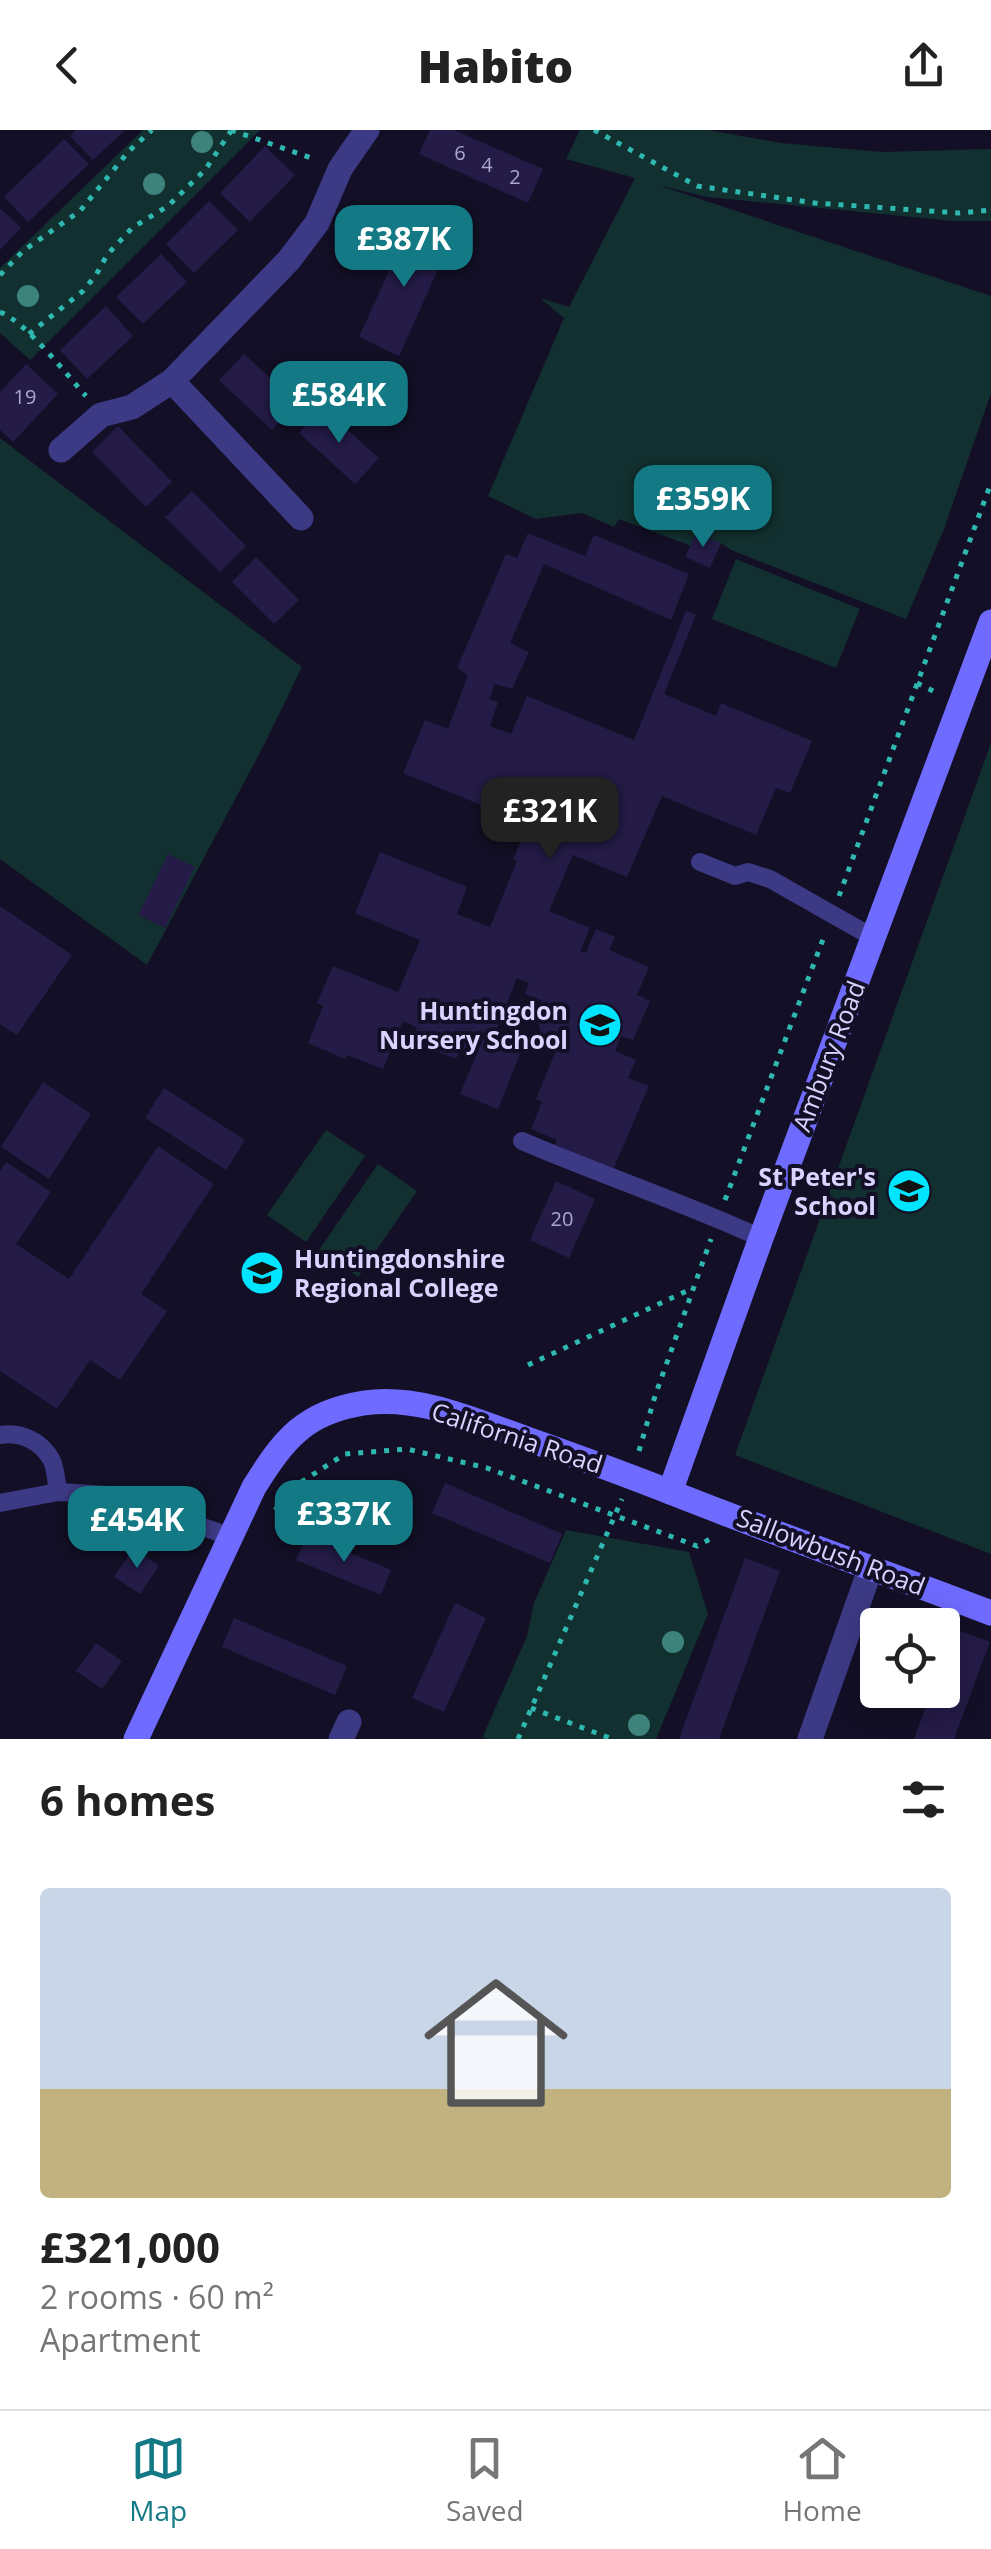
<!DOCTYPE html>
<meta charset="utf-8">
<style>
:root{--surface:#fff;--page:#f2f2f2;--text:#222;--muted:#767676;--line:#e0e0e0;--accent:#137a85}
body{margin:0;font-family:"Open Sans",sans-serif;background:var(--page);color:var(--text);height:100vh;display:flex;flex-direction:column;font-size:38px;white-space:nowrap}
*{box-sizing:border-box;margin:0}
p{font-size:32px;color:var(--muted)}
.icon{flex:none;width:55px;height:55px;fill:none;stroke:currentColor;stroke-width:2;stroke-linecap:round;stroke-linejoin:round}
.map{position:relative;height:1609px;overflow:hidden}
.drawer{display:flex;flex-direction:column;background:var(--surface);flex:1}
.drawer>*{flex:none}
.fabs{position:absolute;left:860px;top:1478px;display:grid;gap:20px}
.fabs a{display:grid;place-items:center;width:100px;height:100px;border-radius:10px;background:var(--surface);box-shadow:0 5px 25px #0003;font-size:50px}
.price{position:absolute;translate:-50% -85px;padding:0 22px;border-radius:20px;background:var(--accent);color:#fff;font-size:32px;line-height:65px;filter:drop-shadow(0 2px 5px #0008)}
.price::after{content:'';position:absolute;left:50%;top:60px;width:30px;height:22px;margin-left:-15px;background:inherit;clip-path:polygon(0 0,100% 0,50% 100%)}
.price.active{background:#222;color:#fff}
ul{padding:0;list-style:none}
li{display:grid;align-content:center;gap:20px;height:530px;padding:0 40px}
li span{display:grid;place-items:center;height:310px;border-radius:10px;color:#555}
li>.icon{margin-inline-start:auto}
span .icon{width:180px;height:180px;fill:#fffc;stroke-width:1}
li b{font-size:42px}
h2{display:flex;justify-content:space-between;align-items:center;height:120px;padding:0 40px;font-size:42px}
header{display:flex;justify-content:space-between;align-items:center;height:130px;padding:0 40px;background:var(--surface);font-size:45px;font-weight:800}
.tabs{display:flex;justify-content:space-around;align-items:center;height:140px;border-top:2px solid var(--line);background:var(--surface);font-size:28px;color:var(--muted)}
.tabs a{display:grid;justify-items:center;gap:5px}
.tabs .active{color:var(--accent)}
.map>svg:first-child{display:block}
</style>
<header><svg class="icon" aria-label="back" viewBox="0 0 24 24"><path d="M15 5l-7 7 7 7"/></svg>Habito<svg class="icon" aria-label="share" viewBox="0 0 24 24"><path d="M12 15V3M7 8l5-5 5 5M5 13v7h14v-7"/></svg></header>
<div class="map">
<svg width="991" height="1609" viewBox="0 0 991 1609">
<rect width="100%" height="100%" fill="#130f26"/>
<!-- green -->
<g fill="#12302f">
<polygon points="143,0 260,0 30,230 0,203 0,138"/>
<polygon points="580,0 708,0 781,13 882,22 991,19 991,91 953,91 707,67 658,55 991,166 991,263 944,399 906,489 731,420 721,413 691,416 619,389 614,397 582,383 536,389 488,366 564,188 540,168 569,177 635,48 566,29"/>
<polygon points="0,308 302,537 265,613 147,835 0,729"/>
<polygon points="736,429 860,479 836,538 712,489"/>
<polygon points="991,613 991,1424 735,1325"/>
<polygon points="326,1000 365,1026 306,1112 267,1085"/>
<polygon points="378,1034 417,1061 358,1147 319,1120"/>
<polygon points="566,1400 689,1422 708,1484 656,1609 485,1609 483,1606 527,1506 534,1473"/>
</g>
<!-- building -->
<g fill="#241b47">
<polygon points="76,0 125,0 93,30 70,6"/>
<polygon points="430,0 454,0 543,39 528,73 419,24"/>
<polygon points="64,9 89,34 28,92 4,67"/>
<polygon points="265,16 295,45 250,92 220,63"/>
<polygon points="209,71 238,100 194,143 166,114"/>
<polygon points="0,78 21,98 0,120"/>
<polygon points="410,95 450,113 399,226 359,207"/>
<polygon points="161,124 187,152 143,194 116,167"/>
<polygon points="106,176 133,206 87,249 60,220"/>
<polygon points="244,224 297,273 272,300 219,250"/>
<polygon points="26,234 58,264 13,312 0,300 0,262"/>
<polygon points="322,277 379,328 355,354 299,303"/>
<polygon points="118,296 172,352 146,377 92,322"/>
<polygon points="192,361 246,416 220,442 165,387"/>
<polygon points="528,403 585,426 594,405 689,444 671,490 544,434 510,513 529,522 512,559 495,554 489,569 498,572 490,596 511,604 527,566 634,610 686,481 696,485 664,564 716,586 721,573 812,611 790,663 776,658 756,705 662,666 627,747 573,725 549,781 590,798 580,821 586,823 596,799 615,807 609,820 649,837 637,865 650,871 633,910 621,906 615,921 636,930 628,948 649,956 613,1040 555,1015 557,1010 531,999 542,972 536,969 557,918 545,913 537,891 541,884 541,870 525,864 529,853 517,848 493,908 522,919 498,979 460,964 476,925 461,919 456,929 411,911 417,898 403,891 383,939 347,925 345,929 308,913 323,876 317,873 333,836 398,862 420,810 355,783 380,722 467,757 457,784 490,797 517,731 513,730 536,674 507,662 498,682 403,643 425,590 448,599 468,545 457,538 506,424 517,428"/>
<polygon points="696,403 721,413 710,438 685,427"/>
<polygon points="256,427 299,470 274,494 232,452"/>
<polygon points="168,724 195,737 165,798 138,785"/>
<polygon points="0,776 72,825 17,905 0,894"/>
<polygon points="43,952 91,984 49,1049 1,1017"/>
<polygon points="164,958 245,1010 226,1040 145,988"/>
<polygon points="158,1016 214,1054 141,1164 167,1181 120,1250 90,1230 57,1279 0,1241 0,1041 6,1032 51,1062 16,1114 69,1149"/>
<polygon points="556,1051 595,1069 569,1128 530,1110"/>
<polygon points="445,1353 562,1404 550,1433 432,1383"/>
<polygon points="307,1405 391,1440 381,1465 296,1430"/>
<polygon points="134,1418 159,1436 140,1464 114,1447"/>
<polygon points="745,1428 780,1441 719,1609 679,1609"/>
<polygon points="455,1473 486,1488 444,1582 412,1568"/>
<polygon points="234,1488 347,1536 335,1565 222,1517"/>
<polygon points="955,1499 990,1512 954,1609 914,1609 932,1560 942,1560 942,1532"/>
<polygon points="96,1513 122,1531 102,1559 76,1541"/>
</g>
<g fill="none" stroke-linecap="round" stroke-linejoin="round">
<!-- path -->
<g stroke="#2fb8b0" stroke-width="5" stroke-dasharray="5 8" stroke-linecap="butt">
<polyline points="231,0 317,30"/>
<polyline points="594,0 697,56 815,73 959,83 991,80"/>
<polyline points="0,145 23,121 80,81 129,21 152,0"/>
<path d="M0,182C26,192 66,244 86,266"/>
<polyline points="29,204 83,161 96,145 107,125 132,98 168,76 205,40 231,1"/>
<polyline points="917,553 937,563"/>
<polyline points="839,766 991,353"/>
<polyline points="725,1070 825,804"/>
<polyline points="528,1235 693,1158"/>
<polyline points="639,1321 655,1266 711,1109"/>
<polyline points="275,1380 292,1358 345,1324 407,1319 487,1338 697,1416 714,1407"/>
<polyline points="531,1578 612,1609"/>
<polyline points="518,1609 622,1369"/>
</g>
<!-- lane -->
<g stroke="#3d3a85" stroke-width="18">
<polyline points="700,732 735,746 748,742 770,749 874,808"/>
<path d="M522,1011C601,1045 683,1072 761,1108"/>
<path d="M0,1305C20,1302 40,1310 51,1329C56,1337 56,1352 58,1362"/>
<polyline points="0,1373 58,1362 110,1365 229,1406"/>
</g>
<!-- street -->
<g stroke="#3d3a85" stroke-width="25">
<polyline points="61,320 101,285 132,277 172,251"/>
<polyline points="301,388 172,251 289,130 317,93 340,39 367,0"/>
<polyline points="341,1609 349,1592"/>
<polyline points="810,1609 871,1437"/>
</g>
<!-- secondary -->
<g stroke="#6f6bff" stroke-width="25">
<polyline points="670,1362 761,1108 991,492"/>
<path d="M136,1609L254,1357C284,1309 305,1282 364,1273C420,1265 475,1291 527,1309C575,1326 622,1343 670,1362C776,1404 884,1442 991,1483"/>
</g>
</g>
<!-- trees -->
<g fill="#3d827b">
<circle cx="202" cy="12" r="11"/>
<circle cx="154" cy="54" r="11"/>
<circle cx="28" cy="166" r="11"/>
<circle cx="673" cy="1512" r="11"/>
<circle cx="639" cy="1595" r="11"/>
</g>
<!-- icons -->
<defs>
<symbol id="school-disc" viewBox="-11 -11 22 22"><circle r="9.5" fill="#00e5ff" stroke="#130f26"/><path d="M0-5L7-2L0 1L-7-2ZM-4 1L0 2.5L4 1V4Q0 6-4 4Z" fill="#111"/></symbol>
</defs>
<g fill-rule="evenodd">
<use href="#school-disc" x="575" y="870" width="50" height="50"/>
<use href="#school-disc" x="884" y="1036" width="50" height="50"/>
<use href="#school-disc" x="237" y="1118" width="50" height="50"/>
</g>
<g text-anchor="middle" stroke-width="8" stroke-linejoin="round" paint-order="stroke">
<!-- number labels -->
<g font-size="20" fill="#aca6d1">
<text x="460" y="30">6</text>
<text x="487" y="42">4</text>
<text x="515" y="54">2</text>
<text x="25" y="274">19</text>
<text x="562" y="1096">20</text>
</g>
<!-- poi labels -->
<g font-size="25" font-weight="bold" fill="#d9d4ff" stroke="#130f26" text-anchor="end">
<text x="568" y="890">Huntingdon<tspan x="568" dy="29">Nursery School</tspan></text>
<text x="876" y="1056">St Peter's<tspan x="876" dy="29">School</tspan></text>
<text x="294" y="1138" text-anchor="start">Huntingdonshire<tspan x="294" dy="29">Regional College</tspan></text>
</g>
<!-- street labels -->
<g font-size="25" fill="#d9d4ff" stroke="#130f26">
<text transform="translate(829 926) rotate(-69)" y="9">Ambury Road</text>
<text transform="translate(517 1308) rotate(18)" y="9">California Road</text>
<text transform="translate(831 1422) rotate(21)" y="9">Sallowbush Road</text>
</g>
</g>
</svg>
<div class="fabs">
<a><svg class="icon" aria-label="locate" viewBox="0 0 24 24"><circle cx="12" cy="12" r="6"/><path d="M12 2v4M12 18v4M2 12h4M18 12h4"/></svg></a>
</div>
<b class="price" style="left:404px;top:160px">£387K</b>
<b class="price" style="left:339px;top:316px">£584K</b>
<b class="price" style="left:703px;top:420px">£359K</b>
<b class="price active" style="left:550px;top:732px">£321K</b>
<b class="price" style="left:344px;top:1435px">£337K</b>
<b class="price" style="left:137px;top:1441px">£454K</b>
</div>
<section class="drawer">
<h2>6 homes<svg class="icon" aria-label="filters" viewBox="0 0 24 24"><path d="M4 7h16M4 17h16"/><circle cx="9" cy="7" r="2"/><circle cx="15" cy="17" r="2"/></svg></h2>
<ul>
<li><span style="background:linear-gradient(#c9d6e8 65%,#c2b280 0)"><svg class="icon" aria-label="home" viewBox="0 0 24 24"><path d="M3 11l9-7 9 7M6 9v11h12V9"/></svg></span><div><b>£321,000</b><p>2 rooms · 60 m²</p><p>Apartment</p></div></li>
</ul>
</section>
<nav class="tabs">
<a class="active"><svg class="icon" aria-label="map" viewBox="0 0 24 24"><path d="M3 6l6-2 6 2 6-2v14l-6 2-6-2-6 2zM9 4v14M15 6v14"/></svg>Map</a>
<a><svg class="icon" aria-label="saved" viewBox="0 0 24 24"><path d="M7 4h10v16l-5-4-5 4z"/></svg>Saved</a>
<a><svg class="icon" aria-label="home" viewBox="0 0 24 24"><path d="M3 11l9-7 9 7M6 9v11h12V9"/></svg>Home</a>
</nav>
